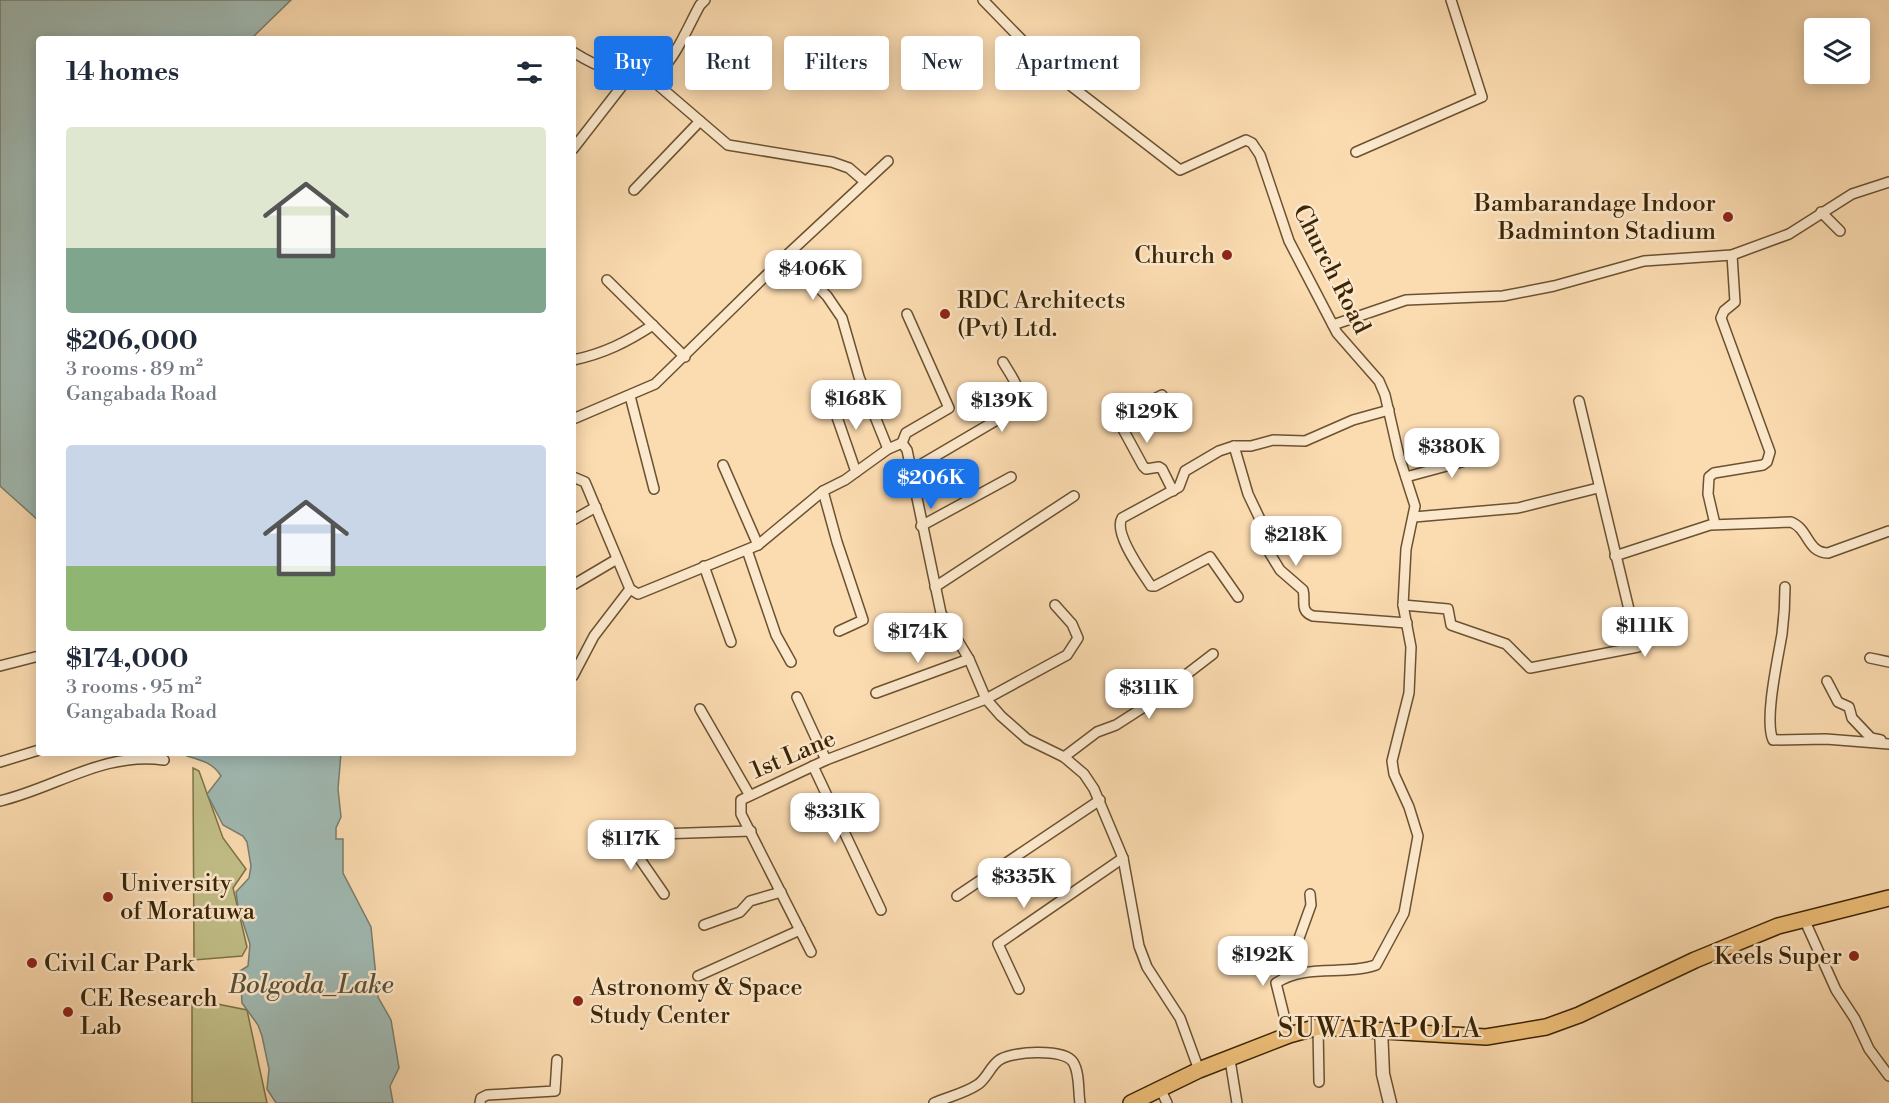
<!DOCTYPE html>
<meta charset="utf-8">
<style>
:root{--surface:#fff;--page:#f2f2f3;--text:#1f2937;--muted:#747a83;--accent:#1a73e8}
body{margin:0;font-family:"Libre Bodoni",serif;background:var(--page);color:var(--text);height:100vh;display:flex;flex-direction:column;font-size:22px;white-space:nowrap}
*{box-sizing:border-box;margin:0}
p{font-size:20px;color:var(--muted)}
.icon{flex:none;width:33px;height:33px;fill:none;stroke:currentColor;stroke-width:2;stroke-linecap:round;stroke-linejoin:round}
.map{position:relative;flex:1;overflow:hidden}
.details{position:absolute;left:36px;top:36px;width:540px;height:720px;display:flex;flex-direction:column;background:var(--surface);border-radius:6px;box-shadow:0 3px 15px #0003}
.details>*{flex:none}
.guide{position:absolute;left:594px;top:36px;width:570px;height:54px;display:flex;gap:12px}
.buttons{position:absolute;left:1804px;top:18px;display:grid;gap:12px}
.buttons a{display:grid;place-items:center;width:66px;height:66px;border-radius:6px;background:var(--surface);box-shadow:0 3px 15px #0003;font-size:30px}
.price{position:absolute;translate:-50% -51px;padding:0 14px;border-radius:12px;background:#fff;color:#222;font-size:20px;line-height:39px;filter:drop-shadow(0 2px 3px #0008)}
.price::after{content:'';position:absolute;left:50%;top:36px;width:18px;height:14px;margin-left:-9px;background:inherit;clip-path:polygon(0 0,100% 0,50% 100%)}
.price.on{background:var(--accent);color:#fff}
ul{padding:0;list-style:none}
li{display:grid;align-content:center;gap:12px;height:318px;padding:0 30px}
li span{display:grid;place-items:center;height:186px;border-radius:6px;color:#555}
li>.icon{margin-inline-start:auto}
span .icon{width:108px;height:108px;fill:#fffc;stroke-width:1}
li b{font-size:26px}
h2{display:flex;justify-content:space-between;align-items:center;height:72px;padding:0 30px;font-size:26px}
.pill{padding:0 21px;border-radius:6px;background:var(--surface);box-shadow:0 3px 15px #0003;font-size:21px;line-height:54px}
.pill.on{background:var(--accent);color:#fff}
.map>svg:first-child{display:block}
</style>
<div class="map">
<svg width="1889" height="1103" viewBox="0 0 1889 1103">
<rect width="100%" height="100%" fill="#fbdbb0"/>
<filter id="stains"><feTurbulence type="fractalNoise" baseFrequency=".00333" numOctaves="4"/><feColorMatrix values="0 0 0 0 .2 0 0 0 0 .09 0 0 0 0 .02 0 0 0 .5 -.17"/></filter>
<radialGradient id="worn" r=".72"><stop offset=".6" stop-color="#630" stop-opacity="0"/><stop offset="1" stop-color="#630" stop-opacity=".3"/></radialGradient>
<!-- green -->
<g fill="#c2bf88" stroke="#7e7246" stroke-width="1.5">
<polygon points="193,768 199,771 223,838 246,869 233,888 247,947 242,956 194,960"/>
<polygon points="192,999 247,1010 267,1103 192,1103"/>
</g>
<!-- water -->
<g fill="#a0b9b2" stroke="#787e6d" stroke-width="1.5">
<polygon points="0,0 291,0 251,39 39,39 39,521 0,486"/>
<path d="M188,753H341L338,789L341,817L336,828V839H343V873L371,927L378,997L391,1020L399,1068L390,1086L393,1103H276L267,1089L269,1069L262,1036L258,1025L242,1003L240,971L248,966L250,944L238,907L236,892L249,878L251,866L247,842L243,836L223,825L207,794L221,776C213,763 201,760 187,756Z"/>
</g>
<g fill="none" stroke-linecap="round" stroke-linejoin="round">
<defs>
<g id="minor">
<path d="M983,0L1053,72L1180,170L1246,140L1252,143L1260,155L1289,241L1337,333L1379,381L1385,395L1399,456L1415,506L1406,549L1403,605L1411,647L1409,693L1392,761L1394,774L1409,807L1418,836L1404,913L1376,965C1344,976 1307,963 1276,983L1289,1035"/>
<path d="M573,52C602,70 618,74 651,79C674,64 687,28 700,5L705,0"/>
<polyline points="651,79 728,145 832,162 849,168 864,181"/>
<polyline points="573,149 629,77"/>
<polyline points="1356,152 1482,97 1451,0"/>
<polyline points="634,190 700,121"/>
<polyline points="1821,212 1840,231"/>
<polyline points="787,255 888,161"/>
<polyline points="607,280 685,357"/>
<polyline points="1333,325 1406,300 1503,296 1554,286 1644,261 1732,255 1789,234 1852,194 1889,182"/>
<path d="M573,360C603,354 627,342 653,325"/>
<polyline points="1162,395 1119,417 1118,420 1143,466 1146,469 1159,467 1162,469 1173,491"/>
<polyline points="630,396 654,489"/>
<polyline points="830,397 856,472"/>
<polyline points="573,419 655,384 787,255 827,296 842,318 859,377 888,449"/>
<polyline points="902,443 906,433 949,408 907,314"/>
<path d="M1234,446L1248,494L1268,536L1266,547L1280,570L1303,590C1306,600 1299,611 1313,616L1407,623"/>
<polyline points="723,465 758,545"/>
<path d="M910,471L1019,407C1023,390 1011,376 1003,362"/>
<polyline points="573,477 585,482 630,589 638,594 758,545 823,491 845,480 888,449 902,443 907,450 941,613 969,659 986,699 1001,716 1027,739 1064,757 1084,774 1094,789 1123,858 1139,946 1147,967 1180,1018 1199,1070"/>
<polyline points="1406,477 1491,454"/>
<polyline points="823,491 837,542 863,620 839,631"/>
<polyline points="1414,517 1518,508 1598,488"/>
<polyline points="573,520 596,507"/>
<polyline points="1715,524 1708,494 1709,477 1714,473 1763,465 1767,462 1770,452 1721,318 1724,311 1735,302 1732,255"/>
<polyline points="921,526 1011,477"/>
<polyline points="747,550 776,635 791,662"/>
<path d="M1615,556L1710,525L1791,522C1809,529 1807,553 1828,553L1889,531"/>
<polyline points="704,566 731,642"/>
<polyline points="573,585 617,559"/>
<polyline points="935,587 1074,496"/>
<path d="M1785,587C1785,602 1784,618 1782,634C1778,658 1764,720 1773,740L1826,739L1889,744"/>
<path d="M1238,597L1210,557L1155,586H1151C1142,572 1113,533 1122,518L1179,487L1185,471L1219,451L1234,446H1251L1273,440L1305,441L1353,420L1389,410"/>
<polyline points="1403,605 1448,609 1451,625 1506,644 1530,668 1638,647 1579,401"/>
<polyline points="1870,658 1889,662"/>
<polyline points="0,666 39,656"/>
<polyline points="573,676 594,636 630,589"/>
<polyline points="1827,681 1838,702 1849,707 1852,718 1871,738 1881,740"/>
<polyline points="876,693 969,659"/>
<polyline points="797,697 826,760"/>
<polyline points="700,709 749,794"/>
<polyline points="1064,757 1097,732 1116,725 1144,707 1213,654"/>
<polyline points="0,762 39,750"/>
<polyline points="813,766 881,910"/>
<path d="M0,801C55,788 105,751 164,760"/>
<polyline points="627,835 751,831"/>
<polyline points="631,835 635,852 664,894"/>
<polyline points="957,896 1100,800"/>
<polyline points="1804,919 1836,990 1855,1019 1869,1049 1889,1076"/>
<polyline points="704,925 740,912 750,901 781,892"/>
<polyline points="811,952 741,814 741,800 826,760 986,699 1067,655 1078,638 1072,624 1055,605"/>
<polyline points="698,976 800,930"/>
<polyline points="1285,977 1311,905 1310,894"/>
<polyline points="1019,989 998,944 1123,858"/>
<polyline points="1318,1027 1319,1082"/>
<polyline points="1230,1060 1237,1103"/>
<polyline points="1160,1088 1167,1103"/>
<polyline points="480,1103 481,1098 487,1095 555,1091 557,1060"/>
<path d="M934,1103C948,1097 965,1093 977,1085C986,1080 990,1067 998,1061C1010,1051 1064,1048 1073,1062C1080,1073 1078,1091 1080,1103"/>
</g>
<polyline id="tertiary" points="1381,1029 1383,1074 1390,1103"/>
<polyline id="primary" points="1131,1103 1199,1070 1289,1035 1318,1027 1486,1037 1546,1027 1579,1015 1695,960 1778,926 1889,898"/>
</defs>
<!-- minor casing -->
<use href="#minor" stroke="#6b5230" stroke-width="12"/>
<!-- tertiary casing -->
<use href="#tertiary" stroke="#6b5230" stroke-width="15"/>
<!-- primary casing -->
<use href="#primary" stroke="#3b2505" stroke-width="18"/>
<!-- minor -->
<use href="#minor" stroke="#fce8cc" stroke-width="9"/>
<!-- tertiary -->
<use href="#tertiary" stroke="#fce8cc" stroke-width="12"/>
<!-- primary -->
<use href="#primary" stroke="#eebe78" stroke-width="15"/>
</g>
<!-- markers -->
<g fill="#8f2418" stroke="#fce8cc" stroke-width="2">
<circle cx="1728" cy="217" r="6"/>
<circle cx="1227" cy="255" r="6"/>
<circle cx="945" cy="314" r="6"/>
<circle cx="108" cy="897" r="6"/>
<circle cx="1854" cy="956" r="6"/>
<circle cx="32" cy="963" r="6"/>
<circle cx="578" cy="1001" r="6"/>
<circle cx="68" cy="1012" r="6"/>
</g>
<g text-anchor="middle" stroke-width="5" stroke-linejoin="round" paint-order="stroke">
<!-- poi labels -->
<g font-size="24" fill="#3b2505" stroke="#fce8cc" text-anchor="start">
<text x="1716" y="211" text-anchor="end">Bambarandage Indoor<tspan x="1716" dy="28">Badminton Stadium</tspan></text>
<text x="1215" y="263" text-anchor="end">Church</text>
<text x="957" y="308">RDC Architects<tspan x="957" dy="28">(Pvt) Ltd.</tspan></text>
<text x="120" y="891">University<tspan x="120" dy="28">of Moratuwa</tspan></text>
<text x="1842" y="964" text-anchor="end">Keels Super</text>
<text x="44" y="971">Civil Car Park</text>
<text x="590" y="995">Astronomy &amp; Space<tspan x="590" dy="28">Study Center</tspan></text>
<text x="80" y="1006">CE Research<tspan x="80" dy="28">Lab</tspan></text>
</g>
<!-- street labels -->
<g font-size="24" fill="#3b2505" stroke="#fce8cc">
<text transform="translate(1332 269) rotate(63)" y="8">Church Road</text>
<text transform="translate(793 754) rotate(-23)" y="8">1st Lane</text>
</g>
<!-- water labels -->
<g font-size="26" font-style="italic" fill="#595139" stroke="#fce8cc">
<text x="311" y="993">Bolgoda_Lake</text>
</g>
<!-- quarter labels -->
<g font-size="27" letter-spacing="1.5" fill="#3b2505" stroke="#fce8cc">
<text x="1380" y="1037">SUWARAPOLA</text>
</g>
</g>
<rect width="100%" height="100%" filter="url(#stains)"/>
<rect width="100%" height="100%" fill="url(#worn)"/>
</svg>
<div class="buttons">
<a><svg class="icon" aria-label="layers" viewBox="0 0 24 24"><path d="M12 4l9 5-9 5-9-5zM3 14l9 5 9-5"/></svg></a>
</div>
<b class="price" style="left:813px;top:301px">$406K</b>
<b class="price" style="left:856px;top:431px">$168K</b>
<b class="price" style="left:1002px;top:433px">$139K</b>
<b class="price" style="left:1147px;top:444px">$129K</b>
<b class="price" style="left:1452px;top:479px">$380K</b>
<b class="price on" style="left:931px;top:510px">$206K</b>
<b class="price" style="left:1296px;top:567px">$218K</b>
<b class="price" style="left:1645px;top:658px">$111K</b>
<b class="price" style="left:918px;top:664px">$174K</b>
<b class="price" style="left:1149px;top:720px">$311K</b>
<b class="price" style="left:835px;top:844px">$331K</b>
<b class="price" style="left:631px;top:871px">$117K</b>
<b class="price" style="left:1024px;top:909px">$335K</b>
<b class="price" style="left:1263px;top:987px">$192K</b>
<div class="guide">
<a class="pill on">Buy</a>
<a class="pill">Rent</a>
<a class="pill">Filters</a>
<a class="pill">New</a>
<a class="pill">Apartment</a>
</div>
<section class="details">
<h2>14 homes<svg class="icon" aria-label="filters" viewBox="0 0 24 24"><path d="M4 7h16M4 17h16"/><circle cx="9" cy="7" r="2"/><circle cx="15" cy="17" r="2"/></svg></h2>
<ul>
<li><span style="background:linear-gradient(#dfe7d0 65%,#7fa58c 0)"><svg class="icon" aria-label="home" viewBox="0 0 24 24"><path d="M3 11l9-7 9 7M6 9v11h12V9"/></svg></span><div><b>$206,000</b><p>3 rooms · 89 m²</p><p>Gangabada Road</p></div></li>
<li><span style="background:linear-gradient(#c9d6e8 65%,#8fb573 0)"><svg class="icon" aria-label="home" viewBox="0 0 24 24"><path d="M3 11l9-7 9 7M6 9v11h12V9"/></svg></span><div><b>$174,000</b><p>3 rooms · 95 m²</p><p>Gangabada Road</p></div></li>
</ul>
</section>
</div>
